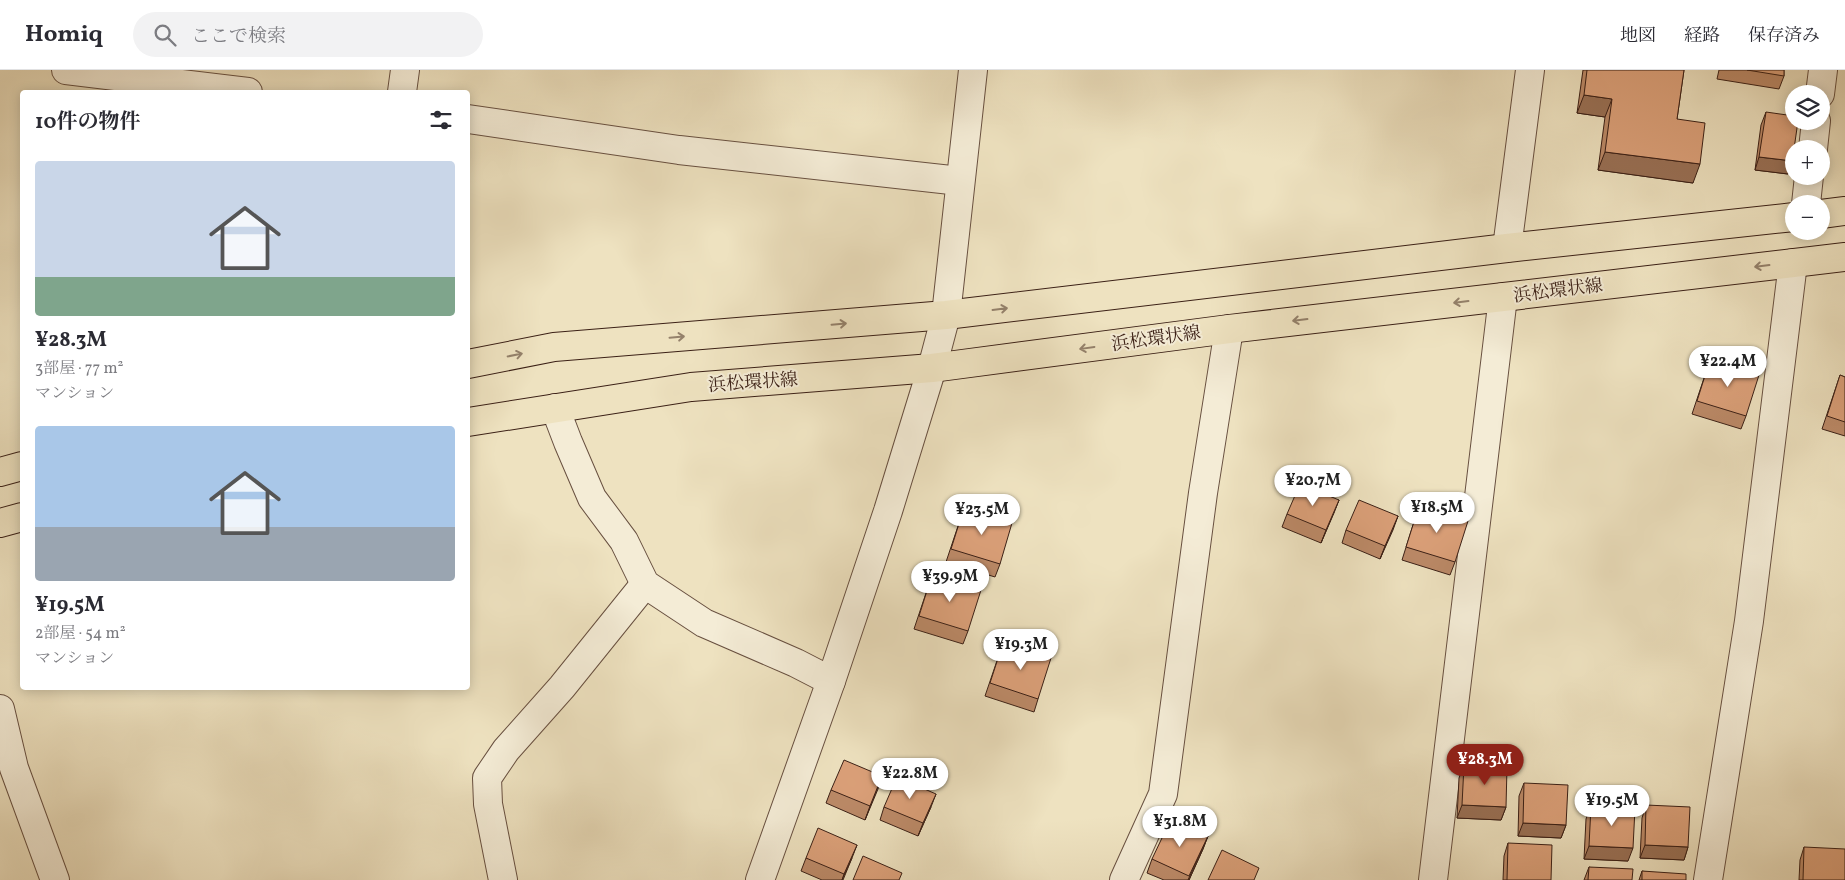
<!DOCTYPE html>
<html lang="ja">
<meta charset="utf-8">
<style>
:root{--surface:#fff;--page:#f2f2f3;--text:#2b2b33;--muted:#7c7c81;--line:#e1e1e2;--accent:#8f2418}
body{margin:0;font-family:Vollkorn,"Noto Serif JP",serif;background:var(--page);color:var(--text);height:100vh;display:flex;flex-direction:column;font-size:19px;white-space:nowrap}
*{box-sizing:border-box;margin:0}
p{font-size:16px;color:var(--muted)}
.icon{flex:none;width:28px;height:28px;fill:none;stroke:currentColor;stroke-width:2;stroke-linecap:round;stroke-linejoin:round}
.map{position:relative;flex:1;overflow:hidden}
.sheet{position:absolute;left:20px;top:20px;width:450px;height:600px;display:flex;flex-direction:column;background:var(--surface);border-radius:5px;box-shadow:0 2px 12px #0003}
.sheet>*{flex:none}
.fabs{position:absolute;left:1785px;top:15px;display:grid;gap:10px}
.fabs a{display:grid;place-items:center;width:45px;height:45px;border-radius:50%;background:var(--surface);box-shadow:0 2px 12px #0003;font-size:25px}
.price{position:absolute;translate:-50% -42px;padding:0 11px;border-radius:18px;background:#fff;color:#222;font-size:16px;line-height:32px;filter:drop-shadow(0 1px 2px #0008)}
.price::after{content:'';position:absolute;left:50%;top:30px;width:15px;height:11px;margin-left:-8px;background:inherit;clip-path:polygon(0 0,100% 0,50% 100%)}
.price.active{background:var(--accent);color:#fff}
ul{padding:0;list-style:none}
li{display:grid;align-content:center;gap:10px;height:265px;padding:0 15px}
li span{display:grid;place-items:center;height:155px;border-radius:5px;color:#555}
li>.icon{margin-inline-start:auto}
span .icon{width:90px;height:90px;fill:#fffc;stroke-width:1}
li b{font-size:21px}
h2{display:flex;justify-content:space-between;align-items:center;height:60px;padding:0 15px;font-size:21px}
header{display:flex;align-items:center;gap:30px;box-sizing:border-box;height:70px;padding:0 25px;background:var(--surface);border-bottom:1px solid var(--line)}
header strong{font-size:24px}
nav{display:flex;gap:28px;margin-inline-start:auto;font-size:18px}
.search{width:350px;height:45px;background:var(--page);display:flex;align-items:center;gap:12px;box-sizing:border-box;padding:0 18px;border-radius:28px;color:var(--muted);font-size:19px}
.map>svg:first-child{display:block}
</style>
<header>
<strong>Homiq</strong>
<div class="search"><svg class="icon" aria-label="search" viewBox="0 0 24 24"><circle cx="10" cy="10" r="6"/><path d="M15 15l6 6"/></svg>ここで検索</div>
<nav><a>地図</a><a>経路</a><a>保存済み</a></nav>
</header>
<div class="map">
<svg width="1845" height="810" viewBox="0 0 1845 810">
<rect width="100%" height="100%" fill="#eee2c0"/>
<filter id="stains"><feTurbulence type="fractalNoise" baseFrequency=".004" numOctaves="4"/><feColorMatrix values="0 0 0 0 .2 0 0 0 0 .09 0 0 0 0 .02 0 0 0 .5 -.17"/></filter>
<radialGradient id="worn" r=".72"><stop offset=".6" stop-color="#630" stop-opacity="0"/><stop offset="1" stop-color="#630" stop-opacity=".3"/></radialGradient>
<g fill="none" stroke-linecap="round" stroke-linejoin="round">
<defs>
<g id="street">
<polyline points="66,0 248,22"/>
<polyline points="402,22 405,0"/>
<polyline points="1820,24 1823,0"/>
<polyline points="468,49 679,80 960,111"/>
<polyline points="1813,79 1816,51"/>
<polyline points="1806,134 1809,106"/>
<polyline points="1507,178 1530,0"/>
<polyline points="555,338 568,372 592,428 624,471 645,514 704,553 796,593 831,611"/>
<polyline points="0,639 14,698 55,810"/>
<polyline points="503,810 488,734 487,708 506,680 562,617 645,514"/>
<polyline points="760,810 831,611 888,441 932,298 946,245 973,0"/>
<polyline points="1124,810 1163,724 1203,423 1229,259"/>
<polyline points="1433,810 1503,227"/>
<polyline points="1708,810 1749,551 1793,193"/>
</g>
<g id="primary">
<polyline points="1821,144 1845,141"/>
<polyline points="468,294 554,277 946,245 1507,178 1794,147"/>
<polyline points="468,352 691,317 932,298 1229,259 1845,187"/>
<polyline points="0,402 22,396"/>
<polyline points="0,453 22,447"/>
</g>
</defs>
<!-- street casing -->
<use href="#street" stroke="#685040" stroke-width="30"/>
<!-- primary casing -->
<use href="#primary" stroke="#3b2016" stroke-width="30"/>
<!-- street -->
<use href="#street" stroke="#f4ecd6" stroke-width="28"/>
<!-- primary -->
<use href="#primary" stroke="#eee2c0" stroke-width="28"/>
</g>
<!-- wall -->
<g fill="#bc8a68" stroke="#3b2016">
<polygon points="1583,0 1684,0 1677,49 1693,113 1598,100 1605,47 1577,43"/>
<polygon points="1719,0 1784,0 1784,6 1779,19 1717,9"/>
<polygon points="1766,42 1793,91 1788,104 1755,100 1761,55"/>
<polygon points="1710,290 1746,346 1741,359 1692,344"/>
<polygon points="1840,305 1845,307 1845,366 1822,359"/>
<polygon points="1339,430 1321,473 1282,457 1287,444"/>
<polygon points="1419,436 1455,492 1450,505 1402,490"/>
<polygon points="964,438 1000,494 995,507 946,492"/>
<polygon points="1398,446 1380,489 1342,473 1346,460"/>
<polygon points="932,505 968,561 963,574 914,559"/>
<polygon points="1003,573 1038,629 1034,642 985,626"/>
<polygon points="1464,695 1506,737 1501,750 1457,748 1459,708"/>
<polygon points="882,706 865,750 826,733 831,720"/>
<polygon points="1524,713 1566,755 1561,768 1518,766 1519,726"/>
<polygon points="1646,735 1688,777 1684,790 1640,788 1642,748"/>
<polygon points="1591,736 1628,791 1584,789 1586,749"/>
<polygon points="884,737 931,737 918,766 880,750"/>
<polygon points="1208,766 1203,779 1189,810 1164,810 1147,803 1152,789"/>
<polygon points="1508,773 1551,810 1503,810 1504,786"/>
<polygon points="1804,777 1845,810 1799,810 1800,790"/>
<polygon points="806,788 852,788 843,810 822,810 801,801"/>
<polygon points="1589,797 1632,810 1584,810"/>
<polygon points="1642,801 1686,810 1639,810"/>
</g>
<!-- shaded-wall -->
<g fill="#997055" stroke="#3b2016">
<polygon points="1584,25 1612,29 1605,47 1577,43"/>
<polygon points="1605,82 1700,94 1693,113 1598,100"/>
<polygon points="1759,87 1793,91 1788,104 1755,100"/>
<polygon points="1339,430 1334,443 1321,473 1326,460"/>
<polygon points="1398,446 1393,460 1380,489 1385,476"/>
<polygon points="882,706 878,719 865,750 870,736"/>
<polygon points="936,724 931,737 918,766 923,753"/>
<polygon points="1462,735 1506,737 1501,750 1457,748"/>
<polygon points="1523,753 1566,755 1561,768 1518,766"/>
<polygon points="1208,766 1203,779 1189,810 1188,810"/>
<polygon points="857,775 852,788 842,810 844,804"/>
<polygon points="1645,775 1688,777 1684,790 1640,788"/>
<polygon points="1589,776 1633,778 1628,791 1584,789"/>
</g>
<!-- building -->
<g fill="#dba079" stroke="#3b2016">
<polygon points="1587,0 1684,0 1677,49 1705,53 1700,94 1605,82 1612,29 1584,25"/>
<polygon points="1747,0 1784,0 1784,6"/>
<polygon points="1766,42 1794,46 1794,51 1798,51 1794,79 1793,91 1759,87"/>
<polygon points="1710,290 1759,305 1746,346 1697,331"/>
<polygon points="1840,305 1845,307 1845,352 1827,346"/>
<polygon points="1300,414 1339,430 1326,460 1287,444"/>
<polygon points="1359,430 1398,446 1385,476 1346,460"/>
<polygon points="1419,436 1468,451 1455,492 1406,477"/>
<polygon points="964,438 1012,453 1000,494 951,479"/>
<polygon points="932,505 981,520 968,561 919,546"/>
<polygon points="1003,573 1051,588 1038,629 990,613"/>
<polygon points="844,690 882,706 870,736 831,720"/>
<polygon points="1464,695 1507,697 1506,737 1462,735"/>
<polygon points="897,707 936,724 923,753 884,737"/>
<polygon points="1524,713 1568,715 1566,755 1523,753"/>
<polygon points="1646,735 1690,737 1688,777 1645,775"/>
<polygon points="1591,736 1635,738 1633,778 1589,776"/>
<polygon points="1171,749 1208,766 1189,806 1152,789"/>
<polygon points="818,758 857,775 844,804 806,788"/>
<polygon points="1508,773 1552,775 1551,810 1507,810"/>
<polygon points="1804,777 1845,779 1845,810 1803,810"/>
<polygon points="1222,780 1259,798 1254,810 1208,810"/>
<polygon points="863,786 902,803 899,810 853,810"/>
<polygon points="1589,797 1633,799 1632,810 1588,810"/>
<polygon points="1642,801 1686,804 1686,810 1642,810"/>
</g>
<!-- one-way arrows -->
<defs><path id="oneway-shaft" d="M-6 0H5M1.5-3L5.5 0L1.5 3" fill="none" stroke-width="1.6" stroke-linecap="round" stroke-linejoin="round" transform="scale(1.25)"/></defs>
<g stroke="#94816b">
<use href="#oneway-shaft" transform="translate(1762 196) rotate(173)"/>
<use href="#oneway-shaft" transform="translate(1461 232) rotate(173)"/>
<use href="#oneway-shaft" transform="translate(1000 239) rotate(-7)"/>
<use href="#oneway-shaft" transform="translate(1300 250) rotate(173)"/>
<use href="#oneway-shaft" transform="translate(839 254) rotate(-5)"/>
<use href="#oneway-shaft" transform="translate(677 267) rotate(-5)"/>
<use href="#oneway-shaft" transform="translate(1087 278) rotate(172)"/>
<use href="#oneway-shaft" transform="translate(515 285) rotate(-11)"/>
</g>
<g text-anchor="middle" stroke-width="4" stroke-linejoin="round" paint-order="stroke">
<!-- street labels -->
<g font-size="18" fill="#3b2016" stroke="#f4ecd6">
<text transform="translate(1558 220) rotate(-7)" y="6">浜松環状線</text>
<text transform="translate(1156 268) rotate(-8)" y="6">浜松環状線</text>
<text transform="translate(753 312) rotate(-4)" y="6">浜松環状線</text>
</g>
</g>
<rect width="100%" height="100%" filter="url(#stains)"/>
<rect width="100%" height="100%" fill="url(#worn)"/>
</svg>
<div class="fabs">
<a><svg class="icon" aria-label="layers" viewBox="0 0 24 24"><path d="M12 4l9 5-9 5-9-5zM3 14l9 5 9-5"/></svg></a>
<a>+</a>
<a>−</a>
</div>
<b class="price" style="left:1728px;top:318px">¥22.4M</b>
<b class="price" style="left:1313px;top:437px">¥20.7M</b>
<b class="price" style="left:1437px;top:464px">¥18.5M</b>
<b class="price" style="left:982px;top:466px">¥23.5M</b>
<b class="price" style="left:950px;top:533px">¥39.9M</b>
<b class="price" style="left:1021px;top:601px">¥19.3M</b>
<b class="price active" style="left:1485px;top:716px">¥28.3M</b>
<b class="price" style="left:910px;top:730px">¥22.8M</b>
<b class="price" style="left:1612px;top:757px">¥19.5M</b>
<b class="price" style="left:1180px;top:778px">¥31.8M</b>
<section class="sheet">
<h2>10件の物件<svg class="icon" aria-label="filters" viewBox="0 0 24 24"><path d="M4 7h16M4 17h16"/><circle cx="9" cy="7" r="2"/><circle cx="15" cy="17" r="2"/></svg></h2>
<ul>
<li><span style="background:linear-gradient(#c9d6e8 75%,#7fa58c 0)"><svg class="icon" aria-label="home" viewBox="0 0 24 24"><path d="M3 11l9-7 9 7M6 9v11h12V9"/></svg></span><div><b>¥28.3M</b><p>3部屋 · 77 m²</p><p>マンション</p></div></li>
<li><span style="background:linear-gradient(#a9c7e8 65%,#9aa5b1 0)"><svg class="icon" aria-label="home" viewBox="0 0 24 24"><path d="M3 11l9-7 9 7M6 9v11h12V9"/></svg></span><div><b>¥19.5M</b><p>2部屋 · 54 m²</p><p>マンション</p></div></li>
</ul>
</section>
</div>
